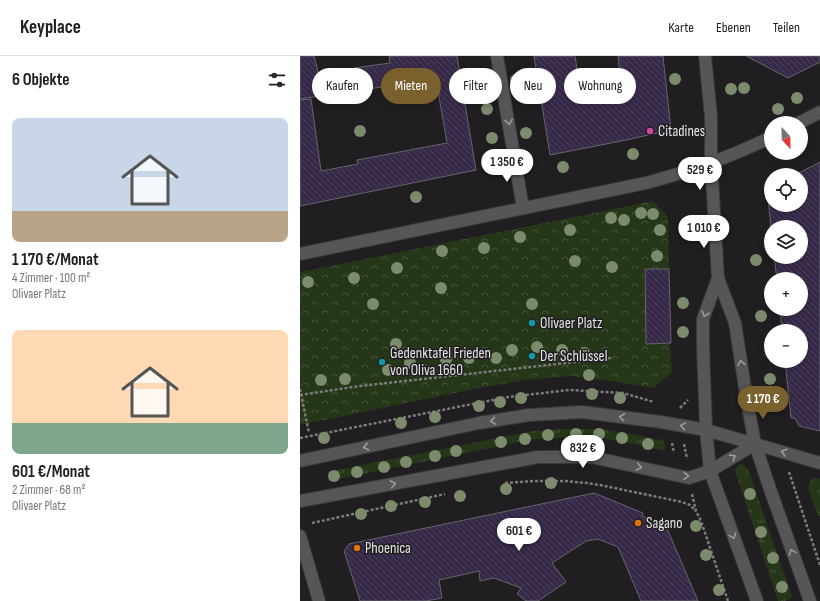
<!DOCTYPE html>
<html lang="de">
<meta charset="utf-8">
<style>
:root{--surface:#fff;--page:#f6f6f6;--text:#202124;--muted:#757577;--line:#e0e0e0;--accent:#79602c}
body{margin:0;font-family:"Sofia Sans Condensed",sans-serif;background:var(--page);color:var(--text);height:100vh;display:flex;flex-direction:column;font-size:15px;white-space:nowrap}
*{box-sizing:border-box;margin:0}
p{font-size:13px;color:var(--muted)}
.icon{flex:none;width:22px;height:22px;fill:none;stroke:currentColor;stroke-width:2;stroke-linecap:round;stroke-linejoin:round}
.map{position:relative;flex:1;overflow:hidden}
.side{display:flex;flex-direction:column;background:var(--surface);width:300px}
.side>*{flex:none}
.top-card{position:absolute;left:12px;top:12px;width:380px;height:36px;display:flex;gap:8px}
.needle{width:26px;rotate:158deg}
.fabs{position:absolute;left:464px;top:60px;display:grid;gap:8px}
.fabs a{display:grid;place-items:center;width:44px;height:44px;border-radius:50%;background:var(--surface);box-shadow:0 2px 6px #0003;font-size:20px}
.price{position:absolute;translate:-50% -34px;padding:0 9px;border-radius:14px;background:#fff;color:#222;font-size:13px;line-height:26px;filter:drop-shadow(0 1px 2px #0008)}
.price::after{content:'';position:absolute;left:50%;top:24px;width:12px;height:9px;margin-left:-6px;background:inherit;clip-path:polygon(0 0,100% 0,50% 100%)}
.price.current{background:var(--accent);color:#fff}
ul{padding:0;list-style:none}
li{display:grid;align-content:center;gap:8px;height:212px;padding:0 12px}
li span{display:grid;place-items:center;height:124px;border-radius:8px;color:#555}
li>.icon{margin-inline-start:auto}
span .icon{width:72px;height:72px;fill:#fffc;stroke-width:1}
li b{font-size:17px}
h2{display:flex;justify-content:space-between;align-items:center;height:48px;padding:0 12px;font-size:17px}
.tag{padding:0 14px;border-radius:18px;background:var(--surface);box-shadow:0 2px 6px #0003;font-size:14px;line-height:36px}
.tag.current{background:var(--accent);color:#fff}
header{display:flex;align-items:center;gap:24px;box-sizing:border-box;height:56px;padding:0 20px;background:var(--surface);border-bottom:1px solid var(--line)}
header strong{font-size:19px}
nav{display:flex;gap:22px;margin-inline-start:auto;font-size:14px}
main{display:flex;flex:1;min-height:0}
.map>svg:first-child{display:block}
</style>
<header>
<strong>Keyplace</strong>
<nav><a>Karte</a><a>Ebenen</a><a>Teilen</a></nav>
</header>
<main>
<section class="side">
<h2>6 Objekte<svg class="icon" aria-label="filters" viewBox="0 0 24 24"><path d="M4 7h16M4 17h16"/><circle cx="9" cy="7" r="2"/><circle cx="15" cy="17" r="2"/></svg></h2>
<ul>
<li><span style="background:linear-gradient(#c9d6e8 75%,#b9a48a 0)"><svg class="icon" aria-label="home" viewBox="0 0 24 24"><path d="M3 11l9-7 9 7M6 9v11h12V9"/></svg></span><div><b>1 170 €/Monat</b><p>4 Zimmer · 100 m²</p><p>Olivaer Platz</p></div></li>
<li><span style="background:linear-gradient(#ffd9b3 75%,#7fa58c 0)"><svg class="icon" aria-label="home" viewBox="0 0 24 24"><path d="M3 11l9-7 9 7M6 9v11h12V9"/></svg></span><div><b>601 €/Monat</b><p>2 Zimmer · 68 m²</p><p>Olivaer Platz</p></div></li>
</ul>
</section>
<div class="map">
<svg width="520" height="545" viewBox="0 0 520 545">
<defs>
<pattern id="grass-tufts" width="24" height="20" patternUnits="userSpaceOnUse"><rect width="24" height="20" fill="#263618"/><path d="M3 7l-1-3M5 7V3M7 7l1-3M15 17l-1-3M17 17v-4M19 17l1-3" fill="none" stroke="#46533a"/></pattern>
<pattern id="park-crowns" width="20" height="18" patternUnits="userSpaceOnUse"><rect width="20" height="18" fill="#263618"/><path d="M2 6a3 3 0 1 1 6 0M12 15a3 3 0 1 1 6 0" fill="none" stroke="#46533a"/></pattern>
<pattern id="building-back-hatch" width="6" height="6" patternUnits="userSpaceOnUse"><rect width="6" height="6" fill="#372948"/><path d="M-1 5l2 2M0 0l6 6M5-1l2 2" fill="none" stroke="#4a3e5a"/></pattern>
</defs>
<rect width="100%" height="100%" fill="#201e21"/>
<!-- grass -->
<g fill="url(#grass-tufts)">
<path d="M266,373H299L332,378L364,385L365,395C343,390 321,385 299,382C277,380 255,382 234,383L29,425L27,416L233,375Z"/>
<polygon points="441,408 444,409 448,413 492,541 485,545 478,545 436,418 435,413 439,409"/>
<polygon points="513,421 520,423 520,460 518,460 508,432"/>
</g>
<!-- park -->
<polygon fill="url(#park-crowns)" points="353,145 368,161 369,213 344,214 346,288 370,288 372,316 354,332 317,326 270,320 226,324 179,332 0,369 0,216"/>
<!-- building -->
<g fill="url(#building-back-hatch)" stroke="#67656a">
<polygon points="0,0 14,0 19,19 54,13 54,12 90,7 89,0 157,0 176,114 0,150 0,44 11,43 21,115 58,108 57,104 147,87 136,23 0,43"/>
<polygon points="234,0 275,0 282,44 322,35 318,0 363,0 371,74 326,84 250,99"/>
<polygon points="446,0 520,0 520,6 488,22"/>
<polygon points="520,106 520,375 499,370 495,362 491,362 485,305 501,305 501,275 482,275 480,253 501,253 501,223 477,223 474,201 501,201 501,171 471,171 467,133 471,131 471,149 501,149 501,119 495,119"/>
<polygon points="345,213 369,213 371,287 346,288"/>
<polygon points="294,437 343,457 342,460 366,470 398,545 341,545 318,491 298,483 286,485 252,507 266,526 238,545 226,545 217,538 221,532 194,522 180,525 179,515 139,524 142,542 126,545 60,545 44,495 49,488"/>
</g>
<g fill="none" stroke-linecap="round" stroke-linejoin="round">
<defs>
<g id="street">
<polyline points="197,0 223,152"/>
<polyline points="499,67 520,56"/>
<path d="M0,198L346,127C387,116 433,100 471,81"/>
<polyline points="0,480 19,545"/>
</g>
<g id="secondary">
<polyline points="405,0 411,61 411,106 418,222 435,267 447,345 455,388 470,433 510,545"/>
<polyline points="418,222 403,263 403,290 406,374 410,415 457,545"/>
<polyline points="0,405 179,367 229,359 282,356 361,366 406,374 455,388 520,407"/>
<polyline points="0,445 238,401 291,401 389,422 410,415 455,388"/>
</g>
</defs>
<!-- street casing -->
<use href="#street" stroke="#3a383b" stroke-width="14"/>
<!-- secondary casing -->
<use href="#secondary" stroke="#3a383b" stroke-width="14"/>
<!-- path -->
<g stroke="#7d7b7e" stroke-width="2.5" stroke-dasharray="3 2" stroke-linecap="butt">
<polyline points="0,333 9,377"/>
<polyline points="0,339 60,330 311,302"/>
<polyline points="380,352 388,344"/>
<polyline points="0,382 208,341 269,334 323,337 354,346"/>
<polyline points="372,387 374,397"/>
<polyline points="384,388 387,403"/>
<polyline points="489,416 520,509"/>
<polyline points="205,427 234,425 264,425 287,427 300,429 382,446 390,449 396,455"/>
<polyline points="392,438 396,455 401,465 428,545"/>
<polyline points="12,467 145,438"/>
</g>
<!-- street -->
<use href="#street" stroke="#585559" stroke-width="12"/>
<!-- secondary -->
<use href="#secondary" stroke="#585559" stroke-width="12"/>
</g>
<!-- trees -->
<g fill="#7b8b6c">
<circle cx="375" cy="23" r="6"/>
<circle cx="216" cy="24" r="6"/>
<circle cx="183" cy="29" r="6"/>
<circle cx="444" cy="32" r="6"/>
<circle cx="431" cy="33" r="6"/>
<circle cx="497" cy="42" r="6"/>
<circle cx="187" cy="53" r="6"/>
<circle cx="478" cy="53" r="6"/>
<circle cx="60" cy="75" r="6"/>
<circle cx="226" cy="77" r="6"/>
<circle cx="192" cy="82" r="6"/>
<circle cx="333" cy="98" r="6"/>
<circle cx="263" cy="111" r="6"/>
<circle cx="116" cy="141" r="6"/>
<circle cx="341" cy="157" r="6"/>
<circle cx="353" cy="158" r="6"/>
<circle cx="311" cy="162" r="6"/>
<circle cx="324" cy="164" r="6"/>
<circle cx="270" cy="174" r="6"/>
<circle cx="360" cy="174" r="6"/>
<circle cx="220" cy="181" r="6"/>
<circle cx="184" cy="192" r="6"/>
<circle cx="142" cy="195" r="6"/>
<circle cx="357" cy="200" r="6"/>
<circle cx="456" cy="204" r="6"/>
<circle cx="275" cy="205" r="6"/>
<circle cx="312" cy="211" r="6"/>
<circle cx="97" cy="212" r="6"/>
<circle cx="54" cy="222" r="6"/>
<circle cx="8" cy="226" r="6"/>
<circle cx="141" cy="232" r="6"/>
<circle cx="383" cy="247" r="6"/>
<circle cx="73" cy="248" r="6"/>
<circle cx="232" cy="248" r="6"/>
<circle cx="461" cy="260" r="6"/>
<circle cx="383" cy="276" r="6"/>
<circle cx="96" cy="288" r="6"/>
<circle cx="237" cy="291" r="6"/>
<circle cx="212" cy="294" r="6"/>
<circle cx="262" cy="294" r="6"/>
<circle cx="284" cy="297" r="6"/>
<circle cx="169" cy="302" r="6"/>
<circle cx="196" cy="302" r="6"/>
<circle cx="146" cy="304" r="6"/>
<circle cx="110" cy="307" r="6"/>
<circle cx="88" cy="314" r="6"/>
<circle cx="289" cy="319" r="6"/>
<circle cx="45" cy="323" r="6"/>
<circle cx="470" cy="323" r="6"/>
<circle cx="21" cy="324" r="6"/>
<circle cx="292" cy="338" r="6"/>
<circle cx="221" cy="342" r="6"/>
<circle cx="320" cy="342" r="6"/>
<circle cx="200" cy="346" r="6"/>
<circle cx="179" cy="350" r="6"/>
<circle cx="135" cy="361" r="6"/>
<circle cx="101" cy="367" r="6"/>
<circle cx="276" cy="378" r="6"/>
<circle cx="299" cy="378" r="6"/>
<circle cx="248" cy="379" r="6"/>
<circle cx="24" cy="382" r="6"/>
<circle cx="322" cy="382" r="6"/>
<circle cx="225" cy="383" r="6"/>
<circle cx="201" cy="386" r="6"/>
<circle cx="348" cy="388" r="6"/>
<circle cx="156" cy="395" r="6"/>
<circle cx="135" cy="400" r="6"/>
<circle cx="106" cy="406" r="6"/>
<circle cx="84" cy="411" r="6"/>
<circle cx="57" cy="416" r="6"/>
<circle cx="34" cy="420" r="6"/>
<circle cx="251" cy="427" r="6"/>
<circle cx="206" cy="433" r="6"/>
<circle cx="450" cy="438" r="6"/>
<circle cx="160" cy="440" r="6"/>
<circle cx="125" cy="446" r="6"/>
<circle cx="91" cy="450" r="6"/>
<circle cx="61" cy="458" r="6"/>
<circle cx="396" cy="470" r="6"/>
<circle cx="461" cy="476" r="6"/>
<circle cx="406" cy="499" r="6"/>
<circle cx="473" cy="502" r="6"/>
<circle cx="482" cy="531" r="6"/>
<circle cx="419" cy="534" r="6"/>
</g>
<!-- one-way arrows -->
<defs><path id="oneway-chevron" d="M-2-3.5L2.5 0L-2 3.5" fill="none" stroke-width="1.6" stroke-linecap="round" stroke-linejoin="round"/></defs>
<g stroke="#9f9ca0">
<use href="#oneway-chevron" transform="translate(209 66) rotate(80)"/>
<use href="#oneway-chevron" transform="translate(405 258) rotate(107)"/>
<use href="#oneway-chevron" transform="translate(441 307) rotate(-99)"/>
<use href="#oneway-chevron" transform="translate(322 361) rotate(-173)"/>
<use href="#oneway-chevron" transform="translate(193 365) rotate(171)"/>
<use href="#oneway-chevron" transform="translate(383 370) rotate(-170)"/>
<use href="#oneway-chevron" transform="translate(66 391) rotate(168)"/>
<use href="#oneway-chevron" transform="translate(484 396) rotate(-163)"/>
<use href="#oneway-chevron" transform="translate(433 401) rotate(-32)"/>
<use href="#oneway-chevron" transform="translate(339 411) rotate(12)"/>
<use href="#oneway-chevron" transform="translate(386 420) rotate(4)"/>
<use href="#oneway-chevron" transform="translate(93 428) rotate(-11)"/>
<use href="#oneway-chevron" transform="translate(433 480) rotate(70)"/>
<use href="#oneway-chevron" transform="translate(492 496) rotate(-110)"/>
</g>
<!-- markers -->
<circle fill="#d1479c" stroke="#201e21" stroke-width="1.5" cx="350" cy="75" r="4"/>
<g fill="#0f9aa8" stroke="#201e21" stroke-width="1.5">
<circle cx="232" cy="267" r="4"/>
<circle cx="232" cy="300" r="4"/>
<circle cx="82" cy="306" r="4"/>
</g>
<g fill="#e8710a" stroke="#201e21" stroke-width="1.5">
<circle cx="338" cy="467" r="4"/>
<circle cx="57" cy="492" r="4"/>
</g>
<g text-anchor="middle" stroke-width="3" stroke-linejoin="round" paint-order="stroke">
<!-- poi labels -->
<g font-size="15" fill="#e6e4e6" stroke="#201e21" text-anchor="start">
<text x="358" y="80">Citadines</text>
<text x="240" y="272">Olivaer Platz</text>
<text x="90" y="302">Gedenktafel Frieden<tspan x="90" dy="17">von Oliva 1660</tspan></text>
<text x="240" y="305">Der Schlüssel</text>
<text x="346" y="472">Sagano</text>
<text x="65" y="497">Phoenica</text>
</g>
</g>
</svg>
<div class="fabs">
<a><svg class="needle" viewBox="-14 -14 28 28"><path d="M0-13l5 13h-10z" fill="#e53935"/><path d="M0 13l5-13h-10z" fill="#757577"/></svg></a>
<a><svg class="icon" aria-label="locate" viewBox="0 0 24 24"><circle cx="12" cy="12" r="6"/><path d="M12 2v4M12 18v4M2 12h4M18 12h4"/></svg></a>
<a><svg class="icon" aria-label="layers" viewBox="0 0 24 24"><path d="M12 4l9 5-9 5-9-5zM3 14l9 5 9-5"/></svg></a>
<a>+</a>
<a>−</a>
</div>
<b class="price" style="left:207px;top:127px">1 350 €</b>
<b class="price" style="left:400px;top:135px">529 €</b>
<b class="price" style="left:404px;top:193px">1 010 €</b>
<b class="price current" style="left:463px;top:364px">1 170 €</b>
<b class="price" style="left:283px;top:413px">832 €</b>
<b class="price" style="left:219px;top:496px">601 €</b>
<div class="top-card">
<a class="tag">Kaufen</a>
<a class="tag current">Mieten</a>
<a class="tag">Filter</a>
<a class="tag">Neu</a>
<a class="tag">Wohnung</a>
</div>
</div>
</main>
